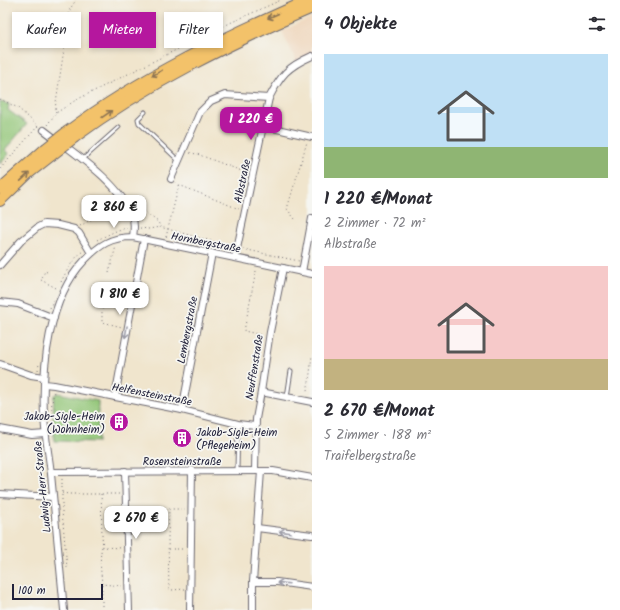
<!DOCTYPE html>
<html lang="de">
<meta charset="utf-8">
<style>
:root{--surface:#fff;--page:#f2f2f3;--text:#2b2b33;--muted:#7c7c81;--accent:#b5179e}
body{margin:0;font-family:Kalam,sans-serif;background:var(--page);color:var(--text);height:100vh;display:flex;flex-direction:column;font-size:15px;white-space:nowrap}
*{box-sizing:border-box;margin:0}
p{font-size:13px;color:var(--muted)}
.icon{flex:none;width:22px;height:22px;fill:none;stroke:currentColor;stroke-width:2;stroke-linecap:round;stroke-linejoin:round}
.map{position:relative;flex:1;overflow:hidden}
.panel{display:flex;flex-direction:column;background:var(--surface);width:308px}
.panel>*{flex:none}
.hud{position:absolute;left:12px;top:12px;width:240px;height:36px;display:flex;gap:8px}
.scale{position:absolute;left:12px;bottom:10px;width:91px;box-sizing:border-box;padding-left:4px;border:2px solid #22223b;border-top:0;font-size:11px;line-height:14px;white-space:nowrap;color:#22223b;-webkit-text-stroke:3px #f6f6f2;paint-order:stroke}
.price{position:absolute;translate:-50% -34px;padding:0 9px;border-radius:8px;background:#fff;color:#222;font-size:13px;line-height:26px;filter:drop-shadow(0 1px 2px #0008)}
.price::after{content:'';position:absolute;left:50%;top:24px;width:12px;height:9px;margin-left:-6px;background:inherit;clip-path:polygon(0 0,100% 0,50% 100%)}
.price.current{background:var(--accent);color:#fff}
ul{padding:0;list-style:none}
li{display:grid;align-content:center;gap:8px;height:212px;padding:0 12px}
li span{display:grid;place-items:center;height:124px;border-radius:0px;color:#555}
li>.icon{margin-inline-start:auto}
span .icon{width:72px;height:72px;fill:#fffc;stroke-width:1}
li b{font-size:17px}
h2{display:flex;justify-content:space-between;align-items:center;height:48px;padding:0 12px;font-size:17px}
.pill{padding:0 14px;border-radius:0px;background:var(--surface);box-shadow:0 2px 6px #0003;font-size:14px;line-height:36px}
.pill.current{background:var(--accent);color:#fff}
main{display:flex;flex:1;min-height:0}
.map>svg:first-child{display:block}
</style>
<main>
<div class="map">
<svg width="312" height="610" viewBox="0 0 312 610">
<rect width="100%" height="100%" fill="#f6f6f2"/>
<filter id="ink" filterUnits="userSpaceOnUse"><feTurbulence type="fractalNoise" baseFrequency=".025" numOctaves="2"/><feDisplacementMap in="SourceGraphic" scale="8" xChannelSelector="R" yChannelSelector="G"/><feConvolveMatrix kernelMatrix="1 2 1 2 8 2 1 2 1" color-interpolation-filters="sRGB"/></filter>
<filter id="wash" filterUnits="userSpaceOnUse"><feTurbulence type="fractalNoise" baseFrequency=".012" numOctaves="4" result="noise"/><feDisplacementMap in="SourceGraphic" scale="16" xChannelSelector="R" yChannelSelector="G"/><feGaussianBlur stdDeviation="0.9" result="paint"/><feColorMatrix in="noise" values="0 0 0 0 0 0 0 0 0 0 0 0 0 0 0 0 0 1.4 0 .05"/><feComposite in="paint" operator="in"/></filter>
<g filter="url(#wash)">
<rect width="100%" height="100%" fill="#f0e5cd"/>
<!-- built -->
<polygon fill="#efd6bb" points="312,17 312,56 297,63 282,31"/>
<!-- green -->
<g fill="#91c576" stroke="#5a7458">
<polygon points="0,102 9,104 8,110 27,124 5,150 9,154 0,164"/>
<polygon points="58,393 98,401 98,442 54,441 53,415 54,395"/>
</g>
</g>
<g filter="url(#ink)">
<g fill="none" stroke-linecap="round" stroke-linejoin="round">
<defs>
<g id="service">
<polyline points="145,112 138,119 139,123 179,161"/>
<polyline points="82,160 119,127"/>
<polyline points="287,397 291,371"/>
<polyline points="237,470 238,424"/>
</g>
<g id="minor">
<polyline points="264,126 312,137"/>
<path d="M44,130C72,152 120,182 132,216C135,223 134,230 133,237"/>
<polyline points="171,179 200,112 211,101 225,95 269,98"/>
<path d="M235,258L269,98C281,75 287,67 312,56"/>
<polyline points="0,265 21,241 38,227 44,224 58,225 74,229 79,233 91,253"/>
<polyline points="302,272 312,218"/>
<polyline points="0,302 18,304 54,318"/>
<polyline points="0,364 31,375 44,377"/>
<polyline points="44,384 54,385 182,410 238,424 255,426"/>
<polyline points="261,392 312,402"/>
<polyline points="115,397 144,239"/>
<polyline points="182,410 212,253"/>
<polyline points="0,429 32,435 46,434"/>
<polyline points="125,471 129,610"/>
<polyline points="255,471 256,419 261,392 270,332 283,268"/>
<polyline points="51,472 261,471 273,471 312,478"/>
<polyline points="0,494 53,497"/>
<polyline points="257,528 312,535"/>
<polyline points="253,582 277,582 312,587"/>
<path d="M64,610C60,565 55,519 51,474C49,455 45,436 44,416C42,367 48,299 84,261C99,245 111,237 133,237L312,274"/>
<polyline points="190,610 192,470"/>
<polyline points="253,610 253,582 261,471"/>
</g>
<g id="trunk">
<path d="M68,131C142,76 225,37 309,0"/>
<path d="M75,137C148,83 229,44 312,8"/>
<polyline points="0,189 45,149"/>
<polyline points="0,201 29,173 52,155"/>
</g>
</defs>
<!-- service casing -->
<use href="#service" stroke="#6a666e" stroke-width="5"/>
<!-- minor casing -->
<use href="#minor" stroke="#6a666e" stroke-width="8"/>
<!-- trunk casing -->
<use href="#trunk" stroke="#6a666e" stroke-width="12"/>
<!-- path -->
<g stroke="#6a666e" stroke-width="1" stroke-dasharray="1 3" stroke-linecap="butt">
<polyline points="0,99 18,108 38,126"/>
<polyline points="56,113 55,109 70,9 76,0"/>
<polyline points="47,125 56,113 76,100 232,22 281,0"/>
<polyline points="190,153 197,154 247,173"/>
<polyline points="0,169 38,126"/>
<polyline points="179,185 239,209"/>
<polyline points="133,205 137,206 158,222 160,226"/>
<polyline points="98,214 102,215"/>
<polyline points="295,219 287,209 307,142"/>
<polyline points="80,226 92,219 97,214 93,206 96,205"/>
<polyline points="140,228 149,229 160,227 230,246"/>
<polyline points="166,237 179,185 176,183"/>
<polyline points="97,240 118,230 127,228"/>
<polyline points="243,249 299,261"/>
<polyline points="256,271 244,331 262,335"/>
<polyline points="47,272 45,271 41,280 58,289"/>
<polyline points="109,273 116,246"/>
<path d="M61,282C67,270 73,259 83,251"/>
<polyline points="109,290 108,290 102,311 102,322 122,327"/>
<polyline points="50,308 54,298"/>
<polyline points="38,370 39,364"/>
<polyline points="306,394 309,382 312,355"/>
<polyline points="51,409 54,391"/>
<polyline points="62,479 62,511 67,568"/>
<polyline points="62,493 69,494 119,494"/>
<path d="M101,494C102,512 101,529 103,547L121,548"/>
<path d="M102,547C99,559 101,571 102,584L122,586"/>
<polyline points="169,549 184,549"/>
<polyline points="185,589 172,590 169,589 168,538 169,509 185,509"/>
<polyline points="102,610 102,584"/>
</g>
<!-- service -->
<use href="#service" stroke="#fff" stroke-width="3"/>
<!-- minor -->
<use href="#minor" stroke="#fff" stroke-width="6"/>
<!-- trunk -->
<use href="#trunk" stroke="#f3c26a" stroke-width="10"/>
<defs>
<g id="trunk-bridge">
<polyline points="45,149 68,131"/>
<polyline points="52,155 75,137"/>
</g>
</defs>
<!-- trunk-bridge casing -->
<use href="#trunk-bridge" stroke="#6a666e" stroke-width="12" stroke-linecap="butt"/>
<!-- trunk-bridge -->
<use href="#trunk-bridge" stroke="#f3c26a" stroke-width="10"/>
</g>
<!-- one-way arrows -->
<defs><path id="oneway-shaft" d="M-6 0H5M1.5-3L5.5 0L1.5 3" fill="none" stroke-width="1.6" stroke-linecap="round" stroke-linejoin="round"/></defs>
<g stroke="#8a7252">
<use href="#oneway-shaft" transform="translate(273 16) rotate(156)"/>
<use href="#oneway-shaft" transform="translate(157 73) rotate(151)"/>
<use href="#oneway-shaft" transform="translate(107 114) rotate(-35)"/>
<use href="#oneway-shaft" transform="translate(25 177) rotate(-43)"/>
</g>
<g stroke="#9c9ca7">
<use href="#oneway-shaft" transform="translate(126 332) rotate(100)"/>
<use href="#oneway-shaft" transform="translate(285 532) rotate(-173)"/>
<use href="#oneway-shaft" transform="translate(283 583) rotate(-173)"/>
</g>
</g>
<!-- icons -->
<defs>
<symbol id="building-disc" viewBox="-11 -11 22 22"><circle r="9.5" fill="#b5179e" stroke="#f6f6f2"/><path d="M-4-6H4V6H1V3H-1V6H-4ZM-2.5-4.3h1.7v1.8h-1.7ZM.8-4.3h1.7v1.8H.8ZM-2.5-1h1.7V.8h-1.7ZM.8-1h1.7V.8H.8Z" fill="#fff"/></symbol>
</defs>
<g fill-rule="evenodd">
<use href="#building-disc" x="108" y="411" width="22" height="22"/>
<use href="#building-disc" x="171" y="427" width="22" height="22"/>
</g>
<g text-anchor="middle" stroke-width="3.5" stroke-linejoin="round" paint-order="stroke">
<!-- street labels -->
<g font-size="11" fill="#22223b" stroke="#f6f6f2">
<text transform="translate(242 181) rotate(-78)" y="4">Albstraße</text>
<text transform="translate(206 242) rotate(11)" y="4">Hornbergstraße</text>
<text transform="translate(187 330) rotate(-79)" y="4">Lembergstraße</text>
<text transform="translate(254 367) rotate(-81)" y="4">Neuffenstraße</text>
<text transform="translate(152 394) rotate(11)" y="4">Helfensteinstraße</text>
<text x="182" y="465">Rosensteinstraße</text>
<text transform="translate(42 487) rotate(-96)" y="4">Ludwig-Herr-Straße</text>
</g>
<!-- poi labels -->
<g font-size="11" fill="#22223b" stroke="#f6f6f2" text-anchor="end">
<text x="105" y="420">Jakob-Sigle-Heim<tspan x="105" dy="13">(Wohnheim)</tspan></text>
<text x="196" y="436" text-anchor="start">Jakob-Sigle-Heim<tspan x="196" dy="13">(Pflegeheim)</tspan></text>
</g>
</g>
</svg>
<div class="scale">100 m</div>
<b class="price current" style="left:251px;top:141px">1 220 €</b>
<b class="price" style="left:114px;top:229px">2 860 €</b>
<b class="price" style="left:120px;top:316px">1 810 €</b>
<b class="price" style="left:136px;top:540px">2 670 €</b>
<div class="hud">
<a class="pill">Kaufen</a>
<a class="pill current">Mieten</a>
<a class="pill">Filter</a>
</div>
</div>
<section class="panel">
<h2>4 Objekte<svg class="icon" aria-label="filters" viewBox="0 0 24 24"><path d="M4 7h16M4 17h16"/><circle cx="9" cy="7" r="2"/><circle cx="15" cy="17" r="2"/></svg></h2>
<ul>
<li><span style="background:linear-gradient(#bfe0f5 75%,#8fb573 0)"><svg class="icon" aria-label="home" viewBox="0 0 24 24"><path d="M3 11l9-7 9 7M6 9v11h12V9"/></svg></span><div><b>1 220 €/Monat</b><p>2 Zimmer · 72 m²</p><p>Albstraße</p></div></li>
<li><span style="background:linear-gradient(#f6c9c9 75%,#c2b280 0)"><svg class="icon" aria-label="home" viewBox="0 0 24 24"><path d="M3 11l9-7 9 7M6 9v11h12V9"/></svg></span><div><b>2 670 €/Monat</b><p>5 Zimmer · 188 m²</p><p>Traifelbergstraße</p></div></li>
</ul>
</section>
</main>
